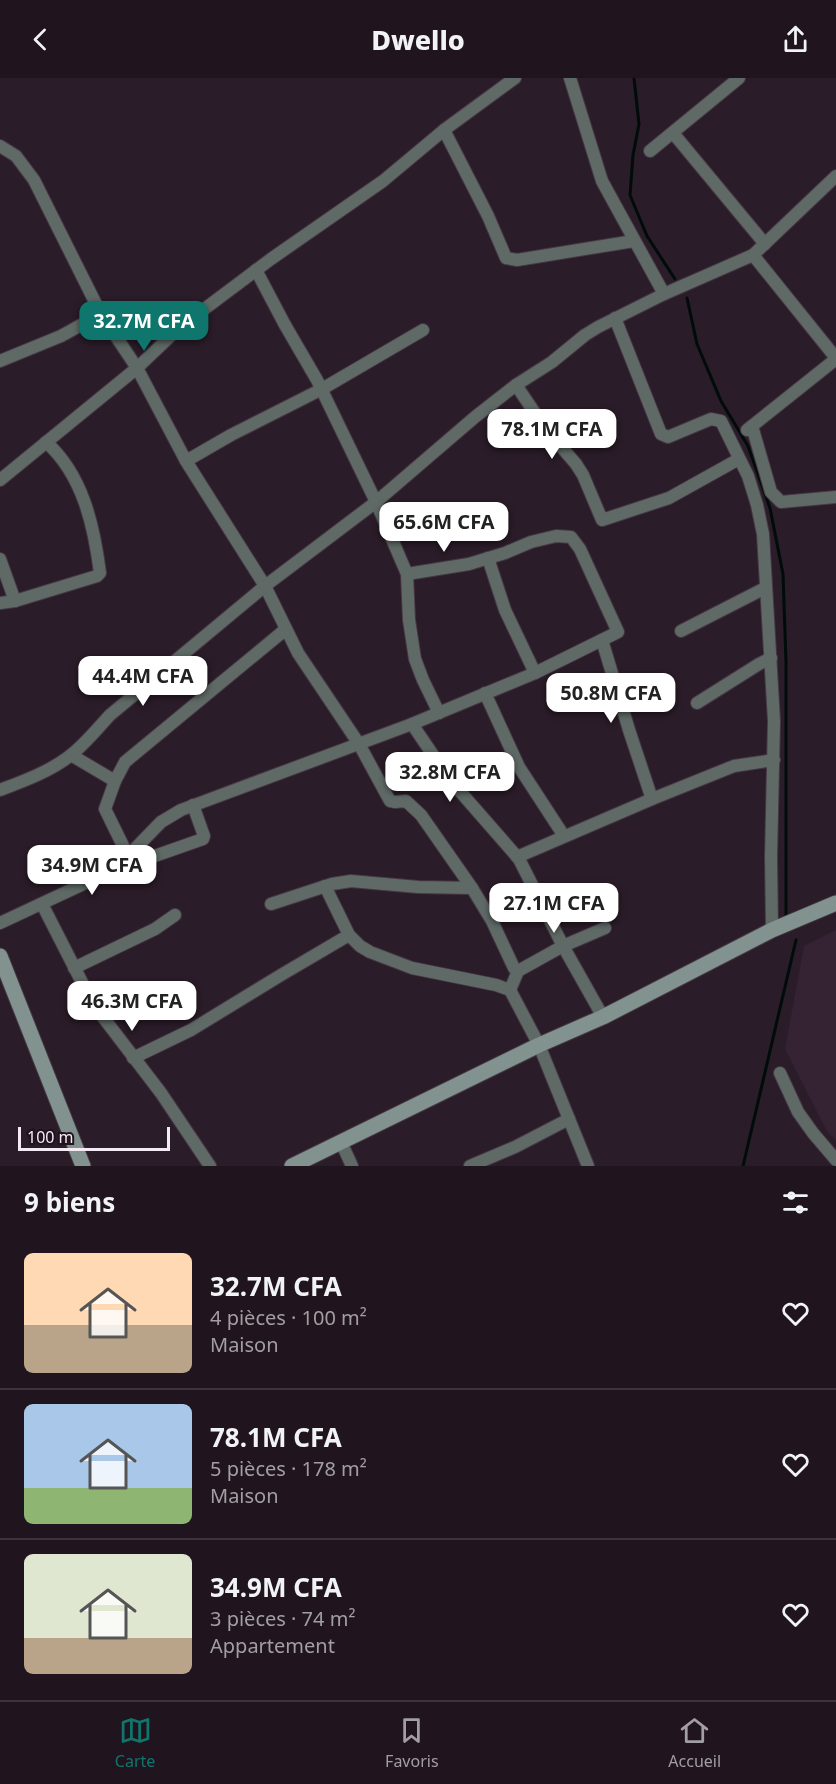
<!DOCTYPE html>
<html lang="fr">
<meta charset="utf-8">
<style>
:root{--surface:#20151e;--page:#281e27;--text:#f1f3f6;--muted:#a29fa4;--line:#3d343c;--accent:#0f766e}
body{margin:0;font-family:"Noto Sans",sans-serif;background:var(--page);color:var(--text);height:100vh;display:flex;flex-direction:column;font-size:22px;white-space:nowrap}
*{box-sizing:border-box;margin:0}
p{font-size:20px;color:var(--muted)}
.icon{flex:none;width:33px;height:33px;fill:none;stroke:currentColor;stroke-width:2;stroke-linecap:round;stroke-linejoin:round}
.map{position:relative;height:1088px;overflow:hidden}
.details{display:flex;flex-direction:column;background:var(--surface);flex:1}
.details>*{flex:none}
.scale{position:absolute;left:18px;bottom:15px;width:152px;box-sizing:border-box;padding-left:6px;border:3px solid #f4eaf3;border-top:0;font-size:16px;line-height:21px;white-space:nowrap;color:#f4eaf3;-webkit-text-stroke:4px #20121e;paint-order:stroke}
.price{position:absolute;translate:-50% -51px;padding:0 14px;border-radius:12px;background:#fff;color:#222;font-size:20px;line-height:39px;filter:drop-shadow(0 2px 3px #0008)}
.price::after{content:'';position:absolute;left:50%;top:36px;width:18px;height:14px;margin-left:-9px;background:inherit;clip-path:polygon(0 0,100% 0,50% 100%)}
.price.selected{background:var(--accent);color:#fff}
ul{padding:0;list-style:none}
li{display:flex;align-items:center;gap:18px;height:150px;padding:0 24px}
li+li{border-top:2px solid var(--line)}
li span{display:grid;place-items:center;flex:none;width:168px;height:120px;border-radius:9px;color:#555}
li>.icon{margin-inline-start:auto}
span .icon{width:72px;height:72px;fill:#fffc;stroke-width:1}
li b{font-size:26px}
h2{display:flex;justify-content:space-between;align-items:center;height:72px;padding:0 24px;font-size:26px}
header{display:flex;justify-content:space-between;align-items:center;height:78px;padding:0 24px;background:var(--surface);font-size:27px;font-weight:800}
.menu{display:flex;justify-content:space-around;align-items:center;height:84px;border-top:2px solid var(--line);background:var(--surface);font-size:16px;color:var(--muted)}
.menu a{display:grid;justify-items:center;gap:3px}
.menu .selected{color:var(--accent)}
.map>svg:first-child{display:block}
</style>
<header><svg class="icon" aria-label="back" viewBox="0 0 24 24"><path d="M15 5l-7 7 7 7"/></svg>Dwello<svg class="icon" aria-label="share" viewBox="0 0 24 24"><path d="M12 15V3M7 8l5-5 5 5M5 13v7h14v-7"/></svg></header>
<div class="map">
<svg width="836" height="1088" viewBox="0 0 836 1088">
<rect width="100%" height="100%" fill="#2a1c28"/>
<!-- built -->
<polygon fill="#352233" points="836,852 836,1062 828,1055 785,971 804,868"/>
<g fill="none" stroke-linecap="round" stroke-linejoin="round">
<!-- stream -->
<g stroke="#000c09" stroke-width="3">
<polyline points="634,0 639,46 633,77 630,117 647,158 675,201"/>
<polyline points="687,220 697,266 721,323 748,368 770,430 783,496 786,584 786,841"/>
<polyline points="743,1088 796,862"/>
</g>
<defs>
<g id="street">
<polyline points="570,0 602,103 664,216"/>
<polyline points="444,52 488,138 506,180 517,182 634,163"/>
<polyline points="673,55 765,166"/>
<polyline points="0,68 16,78 34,102 101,236 137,290 186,383 265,508 298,575 359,666 390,723 395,724 406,723 421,737 472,810 492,843 514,890 518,893"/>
<polyline points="650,73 739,0"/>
<polyline points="753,177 836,280"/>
<polyline points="256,192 285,247 317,302 376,424 407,496 409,542 415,581 423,602 439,635"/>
<polyline points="615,240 661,356 668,359 711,341 721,343 748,398 757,427 763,456 774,643 771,779 772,852"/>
<polyline points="0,283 61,258 101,236"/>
<polyline points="516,307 545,350 576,386 583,397 602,442 669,420 739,381"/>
<polyline points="752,348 771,414 781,424 836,419"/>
<polyline points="747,352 836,281"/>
<polyline points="186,383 231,357 322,311 423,252"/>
<polyline points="0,402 137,290 179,250 271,181 383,103 444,52 515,0"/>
<polyline points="488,480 505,532 535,595"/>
<polyline points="0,481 15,523"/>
<path d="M0,525L15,523L97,498L100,495C94,448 83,397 46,364"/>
<polyline points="681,553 765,510"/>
<polyline points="602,562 629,652 652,721"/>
<polyline points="485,615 519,689 564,758"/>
<polyline points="697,625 759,586 771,580"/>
<polyline points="412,646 450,702 519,781 563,868 603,939"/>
<polyline points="71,677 115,703"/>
<path d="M0,712C24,703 51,693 71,677C86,665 98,650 110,637L265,508L376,424L475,339L516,307L552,284L585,257L598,249L664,216L753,177L836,98"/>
<polyline points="128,778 161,744 181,732 412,646 535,595 618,554 580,471 571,459 556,458 531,464 505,475 469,486 407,496"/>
<polyline points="517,779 652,721 734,688 774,682"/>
<polyline points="131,784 105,731 115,703 125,684 286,551"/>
<polyline points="325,808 349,857 360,868 370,874 412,890 496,907 510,912 539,967 588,1088"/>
<polyline points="42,826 93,926 161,1015 210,1088"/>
<polyline points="271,826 332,806 351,803 418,809 472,810"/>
<polyline points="0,845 109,794 203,761 204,758 193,727"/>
<polyline points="74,890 155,851 175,837"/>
<polyline points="510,912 518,893 563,868 605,850"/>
<polyline points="133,980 191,952 281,897 349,857"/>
<polyline points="780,995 798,1034 813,1055 836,1082"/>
<polyline points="341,1064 352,1088"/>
<polyline points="470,1088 515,1069 569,1041"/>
</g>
<g id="secondary">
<polyline points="0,878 83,1088"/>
<polyline points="292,1088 539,967 603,939 772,852 836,825"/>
</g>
</defs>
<!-- street casing -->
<use href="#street" stroke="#463944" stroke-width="14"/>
<!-- secondary casing -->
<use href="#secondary" stroke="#463944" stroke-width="17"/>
<!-- street -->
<use href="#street" stroke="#5f6a67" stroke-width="12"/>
<!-- secondary -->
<use href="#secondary" stroke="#82938f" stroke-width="15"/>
</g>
</svg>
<div class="scale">100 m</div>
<b class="price selected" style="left:144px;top:274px">32.7M CFA</b>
<b class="price" style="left:552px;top:382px">78.1M CFA</b>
<b class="price" style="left:444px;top:475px">65.6M CFA</b>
<b class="price" style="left:143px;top:629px">44.4M CFA</b>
<b class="price" style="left:611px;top:646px">50.8M CFA</b>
<b class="price" style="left:450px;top:725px">32.8M CFA</b>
<b class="price" style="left:92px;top:818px">34.9M CFA</b>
<b class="price" style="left:554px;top:856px">27.1M CFA</b>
<b class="price" style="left:132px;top:954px">46.3M CFA</b>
</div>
<section class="details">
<h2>9 biens<svg class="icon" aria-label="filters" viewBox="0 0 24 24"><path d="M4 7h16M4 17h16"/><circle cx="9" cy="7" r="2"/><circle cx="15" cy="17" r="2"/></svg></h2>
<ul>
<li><span style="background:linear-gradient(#ffd9b3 60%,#b9a48a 0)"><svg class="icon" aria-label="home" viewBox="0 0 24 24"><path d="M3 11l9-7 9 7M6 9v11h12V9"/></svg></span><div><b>32.7M CFA</b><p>4 pièces · 100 m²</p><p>Maison</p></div><svg class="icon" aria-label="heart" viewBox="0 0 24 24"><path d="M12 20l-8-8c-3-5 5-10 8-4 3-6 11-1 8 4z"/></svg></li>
<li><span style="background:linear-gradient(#a9c7e8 70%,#8fb573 0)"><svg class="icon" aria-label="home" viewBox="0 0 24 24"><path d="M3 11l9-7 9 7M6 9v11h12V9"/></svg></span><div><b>78.1M CFA</b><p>5 pièces · 178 m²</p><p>Maison</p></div><svg class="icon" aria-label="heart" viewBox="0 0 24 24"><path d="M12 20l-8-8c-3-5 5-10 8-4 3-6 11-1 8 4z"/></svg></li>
<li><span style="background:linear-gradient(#dfe7d0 70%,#b9a48a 0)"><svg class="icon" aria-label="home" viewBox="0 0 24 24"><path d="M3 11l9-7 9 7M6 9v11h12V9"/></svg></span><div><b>34.9M CFA</b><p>3 pièces · 74 m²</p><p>Appartement</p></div><svg class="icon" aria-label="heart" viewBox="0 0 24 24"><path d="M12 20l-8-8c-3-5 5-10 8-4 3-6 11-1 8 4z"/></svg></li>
</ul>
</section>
<nav class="menu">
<a class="selected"><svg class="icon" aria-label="map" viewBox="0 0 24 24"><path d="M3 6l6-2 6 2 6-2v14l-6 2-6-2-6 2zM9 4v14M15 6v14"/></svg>Carte</a>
<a><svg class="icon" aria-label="saved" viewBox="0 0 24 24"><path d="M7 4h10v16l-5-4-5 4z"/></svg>Favoris</a>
<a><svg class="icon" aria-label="home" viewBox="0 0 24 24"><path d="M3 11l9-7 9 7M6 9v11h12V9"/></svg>Accueil</a>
</nav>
